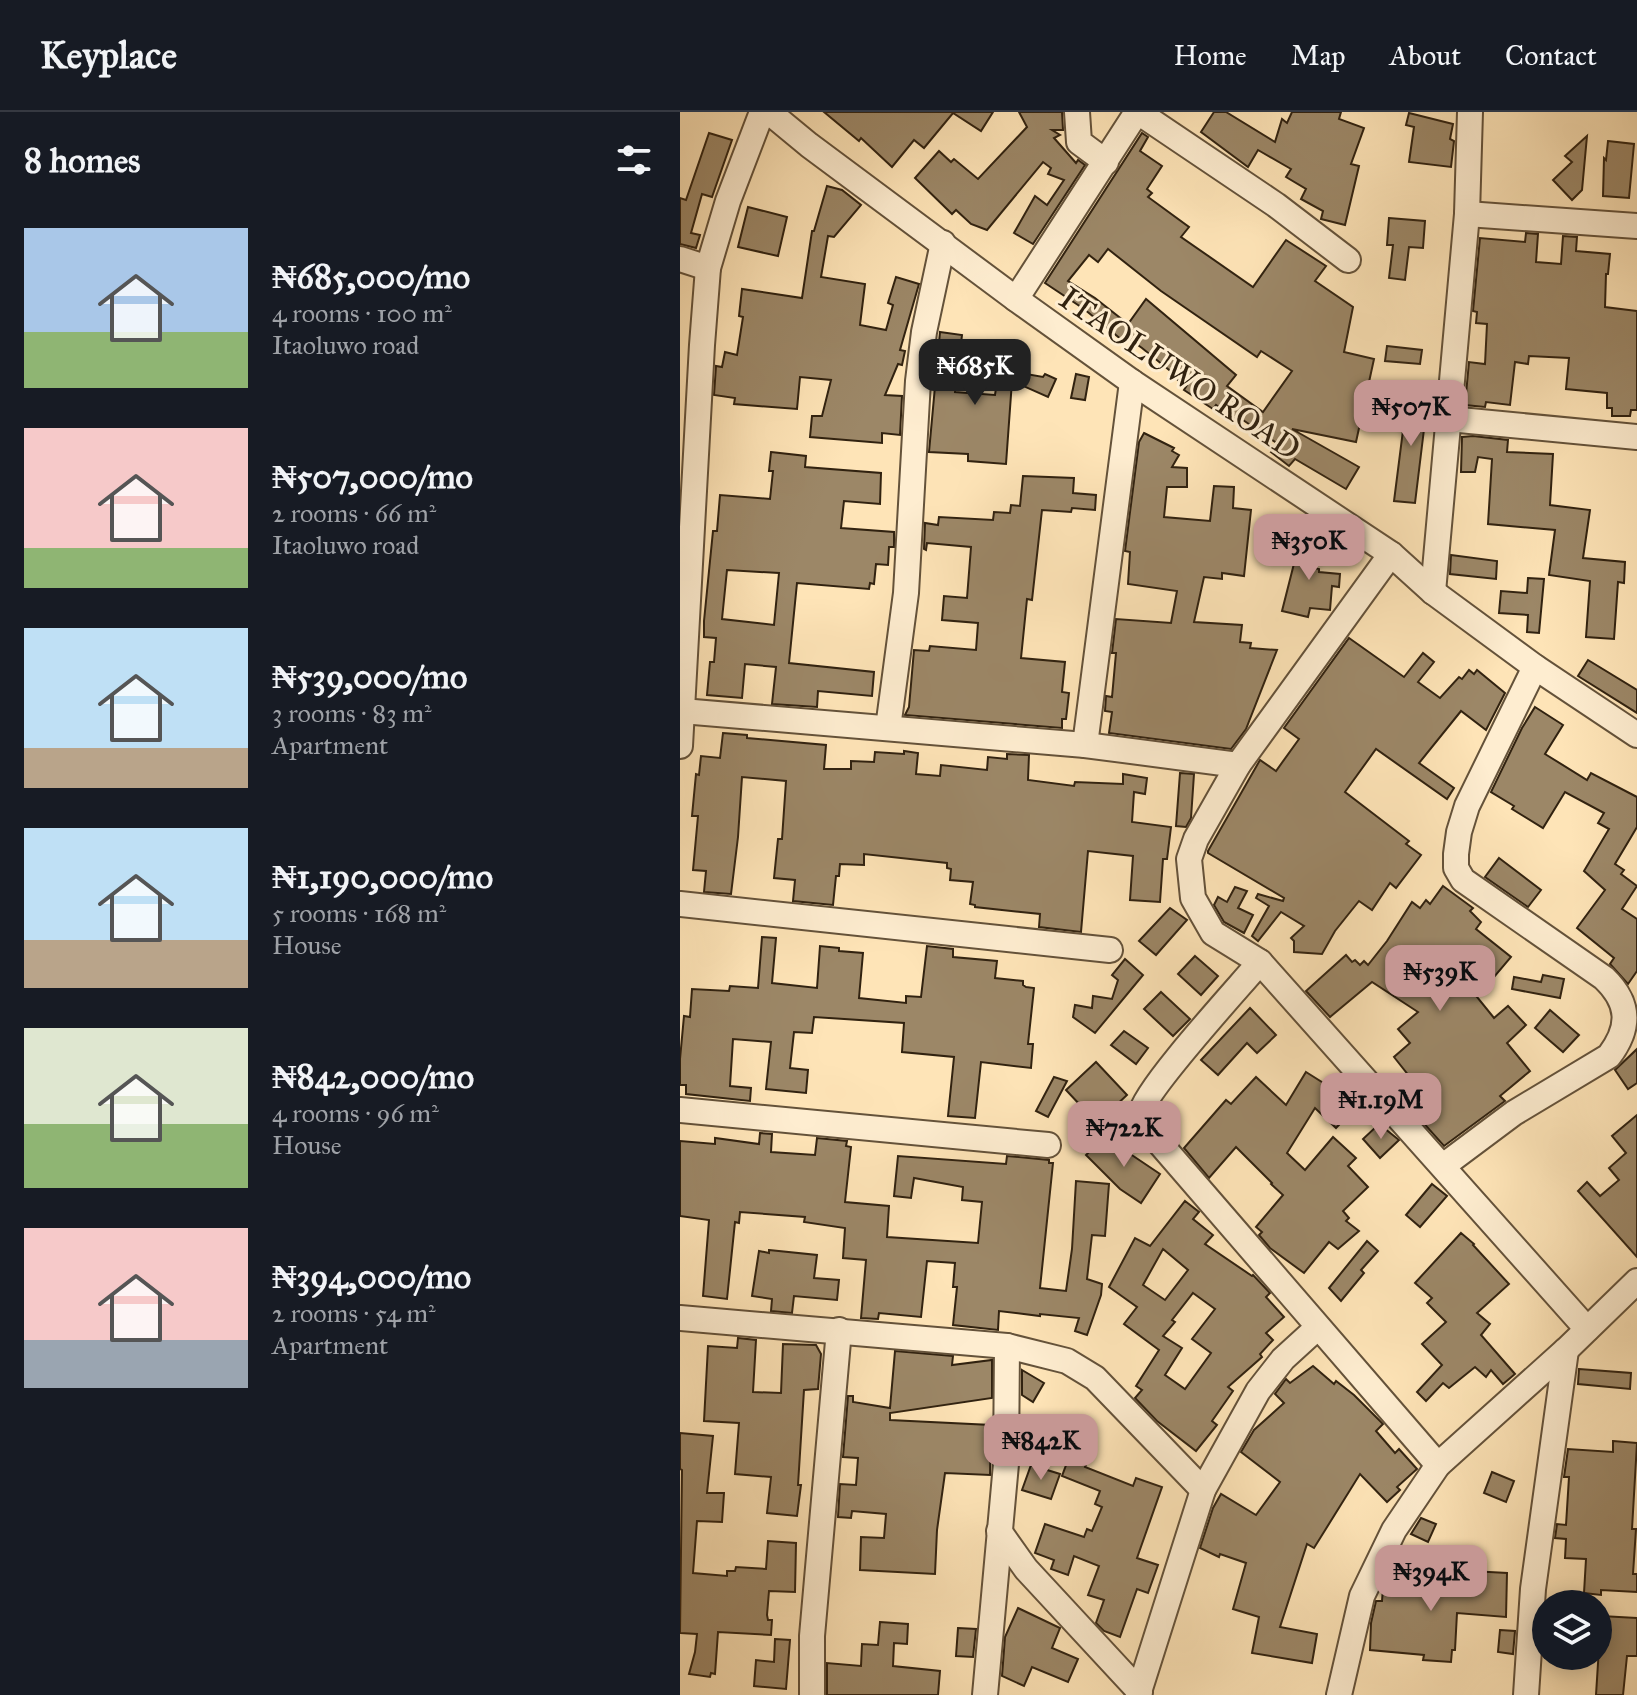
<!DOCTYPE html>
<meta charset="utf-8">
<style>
:root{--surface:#171b24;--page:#242831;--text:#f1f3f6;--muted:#9ea1a6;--line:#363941;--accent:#c59692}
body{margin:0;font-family:"IM FELL Great Primer",serif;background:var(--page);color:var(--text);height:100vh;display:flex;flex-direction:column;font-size:30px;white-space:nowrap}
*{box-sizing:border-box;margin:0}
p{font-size:26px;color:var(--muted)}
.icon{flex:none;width:44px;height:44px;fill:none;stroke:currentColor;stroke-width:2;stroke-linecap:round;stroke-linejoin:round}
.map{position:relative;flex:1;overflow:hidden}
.panel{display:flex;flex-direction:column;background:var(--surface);width:680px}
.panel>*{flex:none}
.buttons{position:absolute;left:852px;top:1478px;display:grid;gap:16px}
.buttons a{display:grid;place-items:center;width:80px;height:80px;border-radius:50%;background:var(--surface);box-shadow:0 4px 20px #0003;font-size:40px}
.price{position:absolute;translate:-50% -68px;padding:0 18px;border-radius:16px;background:var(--accent);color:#111;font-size:26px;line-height:52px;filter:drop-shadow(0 2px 4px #0008)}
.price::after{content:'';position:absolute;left:50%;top:48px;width:24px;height:18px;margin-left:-12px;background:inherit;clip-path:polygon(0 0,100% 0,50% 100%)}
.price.current{background:#222;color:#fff}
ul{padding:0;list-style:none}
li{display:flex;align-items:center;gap:24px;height:200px;padding:0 24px}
li span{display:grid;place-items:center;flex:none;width:224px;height:160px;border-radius:0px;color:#555}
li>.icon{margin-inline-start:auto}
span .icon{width:96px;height:96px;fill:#fffc;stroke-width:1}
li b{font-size:34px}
h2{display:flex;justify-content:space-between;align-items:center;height:96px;padding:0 24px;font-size:34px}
header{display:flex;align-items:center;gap:48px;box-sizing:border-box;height:112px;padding:0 40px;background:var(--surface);border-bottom:2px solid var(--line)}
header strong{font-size:38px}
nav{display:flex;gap:44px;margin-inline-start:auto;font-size:28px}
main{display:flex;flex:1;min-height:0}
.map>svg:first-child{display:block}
</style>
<header>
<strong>Keyplace</strong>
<nav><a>Home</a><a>Map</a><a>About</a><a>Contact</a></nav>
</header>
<main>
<section class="panel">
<h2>8 homes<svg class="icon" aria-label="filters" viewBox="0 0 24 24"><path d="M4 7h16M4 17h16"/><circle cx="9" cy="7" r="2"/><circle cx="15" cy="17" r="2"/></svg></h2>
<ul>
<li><span style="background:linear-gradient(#a9c7e8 65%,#8fb573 0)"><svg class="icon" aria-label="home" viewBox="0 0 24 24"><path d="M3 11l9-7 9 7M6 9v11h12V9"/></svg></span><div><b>₦685,000/mo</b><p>4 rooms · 100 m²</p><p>Itaoluwo road</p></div></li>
<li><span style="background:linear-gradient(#f6c9c9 75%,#8fb573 0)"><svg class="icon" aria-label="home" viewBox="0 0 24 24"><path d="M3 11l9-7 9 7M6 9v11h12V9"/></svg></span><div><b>₦507,000/mo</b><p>2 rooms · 66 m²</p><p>Itaoluwo road</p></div></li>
<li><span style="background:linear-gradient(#bfe0f5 75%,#b9a48a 0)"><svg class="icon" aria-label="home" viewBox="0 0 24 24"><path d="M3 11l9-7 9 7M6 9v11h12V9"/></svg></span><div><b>₦539,000/mo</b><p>3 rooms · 83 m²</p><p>Apartment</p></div></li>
<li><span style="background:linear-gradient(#bfe0f5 70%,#b9a48a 0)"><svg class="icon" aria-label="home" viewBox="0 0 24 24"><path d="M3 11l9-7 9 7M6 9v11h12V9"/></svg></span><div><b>₦1,190,000/mo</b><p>5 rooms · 168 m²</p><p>House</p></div></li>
<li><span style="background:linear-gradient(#dfe7d0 60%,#8fb573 0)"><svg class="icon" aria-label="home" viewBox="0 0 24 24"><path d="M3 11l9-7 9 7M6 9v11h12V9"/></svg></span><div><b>₦842,000/mo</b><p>4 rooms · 96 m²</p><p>House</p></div></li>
<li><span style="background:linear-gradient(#f6c9c9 70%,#9aa5b1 0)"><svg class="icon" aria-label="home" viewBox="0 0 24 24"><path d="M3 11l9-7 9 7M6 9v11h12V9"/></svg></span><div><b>₦394,000/mo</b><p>2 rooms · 54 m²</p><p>Apartment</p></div></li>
</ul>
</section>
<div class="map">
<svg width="957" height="1583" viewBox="0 0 957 1583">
<rect width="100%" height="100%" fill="#fee4b7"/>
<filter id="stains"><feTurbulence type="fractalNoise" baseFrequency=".0025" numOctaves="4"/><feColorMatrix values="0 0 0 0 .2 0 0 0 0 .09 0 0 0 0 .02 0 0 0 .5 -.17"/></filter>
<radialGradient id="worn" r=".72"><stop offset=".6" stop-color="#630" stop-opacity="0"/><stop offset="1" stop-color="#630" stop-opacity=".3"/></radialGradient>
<!-- building -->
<g fill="#9c8767" stroke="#312210" stroke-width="2" fill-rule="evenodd">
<polygon points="144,0 313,0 301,19 273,1 244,36 234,28 212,55 181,26 179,29"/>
<polygon points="339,0 382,0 383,18 372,18 380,23 374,26 396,51 398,48 405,53 353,132 334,121 355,84 367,93 384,68 368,62 371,56 363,50 307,118 291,112 276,98 272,102 235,66 259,39 271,50 274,47 298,67 347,15"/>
<polygon points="534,0 546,0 595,30 602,7 607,11 612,0 661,0 659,7 684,16 671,52 679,54 665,113 641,107 643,99 621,87 626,77 606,65 611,57 578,38 568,55 521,20"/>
<polygon points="729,1 773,12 770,27 774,29 771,55 729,50 734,15 726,13"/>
<polygon points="29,21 52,28 32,85 22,82 11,121 20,123 16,136 0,132 0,86 6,88"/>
<path d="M462,21L468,25L460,39L482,54L467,77L472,81L468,85L509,115L501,125L573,175L606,128L646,154L635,169L673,195L664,240L694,247L676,330L612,317L679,355L666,377L615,347L609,354L591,340L598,332L563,308L560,311L536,293L533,297L504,278L507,273L498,268L499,266L462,236L445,224L442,228L404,197L365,171ZM428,137L481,179L577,245L581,239L612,259L583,300L547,274L556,263L466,187L448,212L415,186L388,169L409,143L418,150Z"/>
<polygon points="907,24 902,78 892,88 873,68 892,50 885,44"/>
<polygon points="928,29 954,32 949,86 923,84 924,46 926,48"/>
<polygon points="147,74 162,78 181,93 154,125 148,124 141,165 185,172 180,213 206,218 213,193 208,191 216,165 239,172 220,238 225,239 222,253 218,252 205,283 222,284 220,323 202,321 202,331 130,325 132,304 142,304 151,268 120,265 117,297 54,292 55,286 34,283 36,254 42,255 45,240 57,243 63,205 59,204 62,177 122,186 132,119 134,119"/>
<polygon points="68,95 107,105 98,144 58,135"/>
<polygon points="709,106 745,109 743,136 729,135 725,168 709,166 713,133 707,133"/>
<polygon points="846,121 858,122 856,150 881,152 883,124 897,125 896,139 930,142 928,162 926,162 925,195 957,199 957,298 951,298 950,304 932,304 932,296 927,296 927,281 886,277 889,246 849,244 848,252 835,250 830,293 806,290 805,295 785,293 789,250 805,252 807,212 796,211 797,200 793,199 800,126 845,130"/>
<polygon points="260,220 282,223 275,280 315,283 318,263 315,261 316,257 319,257 322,243 338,244 335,260 363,265 365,262 376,267 368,285 332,269 326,352 288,349 288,342 249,340"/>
<polygon points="707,234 742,238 740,252 705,249"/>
<polygon points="396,262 409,265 405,288 391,286"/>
<polygon points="728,279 746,280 745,309 735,391 714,389"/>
<polygon points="464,321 494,336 492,339 499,343 492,355 507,356 507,375 487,375 484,405 530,409 534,374 554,375 553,396 571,398 564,464 542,461 542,467 524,465 514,510 562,513 560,530 571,531 570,536 597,538 566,617 551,637 429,621 432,600 425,599 426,584 432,585 436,541 432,541 436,507 491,511 497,479 448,472 450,440 445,439 459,330"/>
<polygon points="793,324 828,328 827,340 873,342 870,393 910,398 903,446 945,450 944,471 938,470 934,527 906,525 910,469 869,463 875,418 808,412 812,347 798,345 795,360 781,360 782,325"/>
<path d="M91,340L126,344L125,355L201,361L200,392L164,389L161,416L214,420V435H209L208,453L196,452L194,472L190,471L189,477L117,471L109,551L194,560L192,584L138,579L137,595L92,592L96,555L65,552L62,586L27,583L30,550H34L36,526L24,525V509L33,419H37L40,383L90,387L93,359H89ZM47,458L99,461L94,513L42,507Z"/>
<polygon points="343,364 394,366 393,381 416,383 415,398 392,396 391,400 362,398 352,488 347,487 341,546 385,550 382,580 389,581 386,607 382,607 382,616 225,603 229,595 234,538 249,539 250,534 296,538 298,511 262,508 264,484 287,486 291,435 247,431 246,438 244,437 245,411 258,413 259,405 313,408 314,400 330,401 331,393 340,394"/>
<polygon points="621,424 640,428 634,456 639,457 639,460 660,462 659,475 652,474 650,498 630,496 628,505 602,499"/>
<polygon points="771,443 817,449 816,467 770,462"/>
<polygon points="848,466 864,467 859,521 847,520 848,503 819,501 821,479 847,481"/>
<polygon points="669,526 724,565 743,541 754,550 738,570 760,586 779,565 782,567 789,558 794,562 797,558 825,581 806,618 781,599 739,651 774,676 767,687 696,637 665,680 729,729 726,732 741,743 716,776 710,771 692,798 679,789 655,819 642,842 614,840 614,829 611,826 624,814 601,800 578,829 572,824 589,794 576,786 578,782 603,789 604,786 528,741 528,739 580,648 596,659 619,627 604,616"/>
<polygon points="908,548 957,578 957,601 898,564"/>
<polygon points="855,595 883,613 865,642 907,668 911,661 957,685 957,715 935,752 944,758 941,762 957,774 942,797 957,807 957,859 948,872 930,852 934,846 897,816 925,778 904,759 929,717 918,711 924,701 885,680 863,716 832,697 834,694 811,680 842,616"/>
<polygon points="43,621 67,623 67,626 146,633 144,657 171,657 171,649 194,650 195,640 224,642 224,639 238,641 236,662 260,664 261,653 307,658 308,645 327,647 327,642 349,643 348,668 394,674 395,670 443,672 443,662 467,666 465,682 454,680 452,710 491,715 487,747 483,747 480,790 450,788 453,744 408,739 401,820 359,815 360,802 295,795 295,793 290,792 293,770 270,768 271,757 267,756 267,751 184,742 184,753 160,752 159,764 156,764 153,793 113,789 115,768 94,766 98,727 102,727 106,669 62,665 58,725 51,782 24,780 26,759 13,758 18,704 12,704 16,662 19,663 21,644 40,646"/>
<polygon points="500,661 514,662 511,706 506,715 496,714"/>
<polygon points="819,746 861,778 848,795 805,765"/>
<polygon points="763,774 793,796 790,799 801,810 796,817 831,845 797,885 814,906 828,894 846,913 827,931 850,959 820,984 825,989 764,1034 714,978 729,964 714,945 730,931 718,917 738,900 692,870 650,905 626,879 666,843 672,850 675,848 680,853 684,849 688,853 707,829 732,790 740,796 746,788 750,792"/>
<polygon points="555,775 567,779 558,796 573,803 564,821 544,810 534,793 538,785 547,790"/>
<polygon points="490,796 507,808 476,843 459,829"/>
<polygon points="82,825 96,826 92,871 137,876 140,834 159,836 159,839 183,841 179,886 226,891 226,884 241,885 247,834 273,837 273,845 317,849 315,866 343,869 343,873 346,875 354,876 348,932 353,932 351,956 301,950 295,1006 268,1004 274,945 222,940 224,911 134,905 132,921 114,920 110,956 128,958 126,981 86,977 91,930 53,927 50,974 71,976 70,989 6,982 6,973 0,973 0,947 4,904 10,905 12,877 49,879 50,874 78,876"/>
<polygon points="515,844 538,864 521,883 498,862"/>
<polygon points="445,847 463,863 415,921 393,905 395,893 412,896 413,884 432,887 438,868 432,863"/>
<polygon points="863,863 884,867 880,886 832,877 834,865 861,870"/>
<polygon points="481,880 510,907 493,924 464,897"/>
<polygon points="570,896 596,923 577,941 567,931 538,963 521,948"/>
<polygon points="870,898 899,923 883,940 855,916"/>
<polygon points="444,919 468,936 456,952 431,933"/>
<polygon points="957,937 957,971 948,977 935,958"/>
<polygon points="416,950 447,983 417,1011 386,978"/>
<polygon points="626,960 656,979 653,982 672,999 656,1016 635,996 607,1041 625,1058 653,1025 676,1046 668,1054 688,1075 663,1099 669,1106 666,1109 679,1119 658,1137 649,1130 624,1161 590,1136 579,1123 582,1120 576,1115 603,1083 591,1072 592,1071 556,1035 529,1066 504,1036 546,988 551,992 576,965 606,993"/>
<polygon points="374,965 387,969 368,1005 356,999"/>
<polygon points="957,1003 957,1145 898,1079 907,1070 920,1084 939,1068 929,1056 946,1041 932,1024"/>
<polygon points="699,1012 719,1028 700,1046 683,1027"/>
<polygon points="80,1021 92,1022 91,1040 135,1043 137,1026 167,1029 166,1034 171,1035 165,1090 209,1094 207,1125 298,1131 302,1090 282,1088 283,1075 234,1066 231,1086 214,1084 218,1044 326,1052 327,1044 369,1048 369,1051 373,1051 360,1176 386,1179 392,1137 396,1069 429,1072 425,1124 412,1123 407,1167 422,1172 421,1183 407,1223 395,1219 399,1206 360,1202 360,1204 319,1199 318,1218 273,1213 277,1175 273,1175 275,1151 247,1149 241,1205 199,1201 198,1207 181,1206 186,1148 163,1146 165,1116 124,1110 125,1105 60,1100 59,1111 55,1110 47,1187 23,1184 29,1108 0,1104 0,1029 35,1032 35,1026 79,1032"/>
<polygon points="425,1025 480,1062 461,1091 440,1077 406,1043"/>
<polygon points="752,1072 767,1084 740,1115 726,1103"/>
<path d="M505,1089L519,1100L513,1107L533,1123L525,1132L572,1164L573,1163L590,1181L586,1185L604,1205L586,1221L593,1228L580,1242L582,1245L548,1275L553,1279L532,1309L537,1313L516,1339L477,1309L455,1286L462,1278L456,1274L479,1238L444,1212L457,1195L429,1175L455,1126L470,1134ZM483,1137L508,1158L485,1188L463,1173ZM513,1181L535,1197L512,1227L531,1241L505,1277L485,1263L502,1236L483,1224L495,1210L492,1208Z"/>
<polygon points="781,1121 794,1132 793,1133 829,1172 797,1201 810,1212 801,1223 835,1262 823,1272 811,1258 806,1265 795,1255 769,1276 763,1271 746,1289 737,1280 762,1253 742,1232 766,1210 747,1191 752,1186 735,1171"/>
<polygon points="687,1129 698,1139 681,1158 684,1161 661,1189 649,1176"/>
<polygon points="89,1138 137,1143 134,1166 159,1168 157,1188 114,1184 112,1201 91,1199 92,1187 72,1184 79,1139 89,1141"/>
<polygon points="58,1226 76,1228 73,1280 101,1281 103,1232 136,1233 141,1242 138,1277 124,1278 118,1373 121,1373 117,1404 87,1401 91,1365 55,1362 59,1311 24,1309 28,1234 57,1236"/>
<polygon points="215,1239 273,1244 272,1253 312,1248 312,1286 210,1301 210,1308 311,1313 310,1363 265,1361 257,1418 255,1462 180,1458 181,1425 204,1426 206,1402 172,1399 171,1406 158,1405 160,1372 176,1373 178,1346 163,1345 168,1284 173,1284 173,1290 210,1296"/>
<polygon points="633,1254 654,1272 656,1269 674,1283 703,1312 696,1319 715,1341 719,1337 737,1357 717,1375 720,1378 707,1390 680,1362 634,1436 627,1432 600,1515 637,1522 632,1551 572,1541 579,1505 553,1497 566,1451 540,1442 539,1445 520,1436 533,1396 541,1382 576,1403 600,1370 561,1340 574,1318 604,1291 595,1282 606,1267 610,1271"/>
<polygon points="899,1257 951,1261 950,1277 898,1272"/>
<polygon points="342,1258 364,1271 353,1290 342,1283"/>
<polygon points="365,1305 395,1316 387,1339 357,1328"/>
<polygon points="0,1321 33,1324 27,1381 44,1381 42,1410 17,1409 13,1461 47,1464 47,1459 55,1459 56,1455 86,1457 88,1429 116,1431 115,1480 89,1479 87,1503 88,1508 92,1508 91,1523 38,1520 35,1562 31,1561 30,1565 9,1562 15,1540 17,1522 0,1521 2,1358 0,1357"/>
<polygon points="933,1329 957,1331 952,1417 956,1417 953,1462 957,1462 957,1480 921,1478 921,1483 904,1481 906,1447 885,1446 886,1427 875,1426 877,1412 886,1413 889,1365 884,1365 888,1337 933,1340"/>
<polygon points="394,1332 412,1338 405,1355 453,1374 456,1366 482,1375 457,1446 478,1453 468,1481 457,1477 440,1525 424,1519 416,1511 424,1488 408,1483 419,1454 394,1444 388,1463 371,1457 374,1448 355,1441 365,1412 404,1425 407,1417 412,1419 422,1395 415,1392 420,1379 382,1364"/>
<polygon points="351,1353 380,1362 371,1387 342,1378"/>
<polygon points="812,1360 834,1369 826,1390 804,1381"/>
<polygon points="741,1406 756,1412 748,1430 731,1422"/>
<polygon points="711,1459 745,1459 745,1481 777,1483 777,1481 790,1482 791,1459 827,1461 826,1505 777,1501 775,1538 772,1538 771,1550 743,1548 744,1543 690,1538 691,1511 696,1489 702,1489 703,1476"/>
<polygon points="338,1496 380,1516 372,1536 398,1547 388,1570 352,1555 344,1574 322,1564 325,1525"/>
<polygon points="921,1504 957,1506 957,1544 947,1544 943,1583 916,1583"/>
<polygon points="200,1510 228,1512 227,1532 214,1531 213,1554 260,1559 258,1583 147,1583 147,1551 181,1554 182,1532 198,1533"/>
<polygon points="278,1516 296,1517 293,1545 276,1544"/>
<polygon points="820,1518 835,1519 833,1542 818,1540"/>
<polygon points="95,1527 110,1528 106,1577 74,1574 76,1548 94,1550"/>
</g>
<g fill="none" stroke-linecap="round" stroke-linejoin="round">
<defs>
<g id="minor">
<polyline points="89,0 129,33 336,187 452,270 711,442 753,480 855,555 957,623"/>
<polyline points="397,0 399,30 426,50"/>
<polyline points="458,0 596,93 668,148"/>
<polyline points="787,102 957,114"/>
<polyline points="0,147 28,156"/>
<polyline points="336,187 457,0"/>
<polyline points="769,307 957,325"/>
<polyline points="711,442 558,653 516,727 509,747 513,786 533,821 580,850 907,1217"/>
<polyline points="753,480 787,102 790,0"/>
<polyline points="2,599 405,633 558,653"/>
<polyline points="208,616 226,481 238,269 244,220 263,131"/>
<polyline points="405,633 452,270"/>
<polyline points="0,634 22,233 28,156 48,89 82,0"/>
<polyline points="0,792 430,838"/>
<path d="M580,850C560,874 464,978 461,1001C461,1004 463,1010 464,1013L758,1353"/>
<polyline points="0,998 368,1033"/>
<path d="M763,1054L834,1001L929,944C951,915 950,891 924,866L783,768L776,756V742L779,720L787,694L855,555"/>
<polyline points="0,1206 327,1234 387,1249 415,1266 523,1378"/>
<polyline points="319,1419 346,1457 460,1580"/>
<polyline points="132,1583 132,1524 159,1218"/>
<polyline points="305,1583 326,1352 327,1234"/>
<polyline points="458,1583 523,1378 578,1279 603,1247 637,1216"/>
<polyline points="659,1583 682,1484 714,1418 758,1353 886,1238 957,1169"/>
<polyline points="846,1583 853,1477 886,1238"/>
</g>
</defs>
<!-- minor casing -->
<use href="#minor" stroke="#64523a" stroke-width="28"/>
<!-- minor -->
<use href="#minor" stroke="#feedd0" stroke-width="24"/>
</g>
<g text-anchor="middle" stroke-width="6" stroke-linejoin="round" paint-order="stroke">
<!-- street labels -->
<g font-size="32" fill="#312210" stroke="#feedd0">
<text transform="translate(500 261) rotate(34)" y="11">ITAOLUWO ROAD</text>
</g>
</g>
<rect width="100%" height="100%" filter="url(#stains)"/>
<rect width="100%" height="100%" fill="url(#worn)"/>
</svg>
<div class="buttons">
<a><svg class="icon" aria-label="layers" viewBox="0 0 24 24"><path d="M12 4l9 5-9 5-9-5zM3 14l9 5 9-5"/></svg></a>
</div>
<b class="price current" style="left:295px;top:295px">₦685K</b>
<b class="price" style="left:731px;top:336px">₦507K</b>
<b class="price" style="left:629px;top:470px">₦350K</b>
<b class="price" style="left:760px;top:901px">₦539K</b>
<b class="price" style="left:701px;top:1029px">₦1.19M</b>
<b class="price" style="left:444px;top:1057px">₦722K</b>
<b class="price" style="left:361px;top:1370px">₦842K</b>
<b class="price" style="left:751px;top:1501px">₦394K</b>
</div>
</main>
